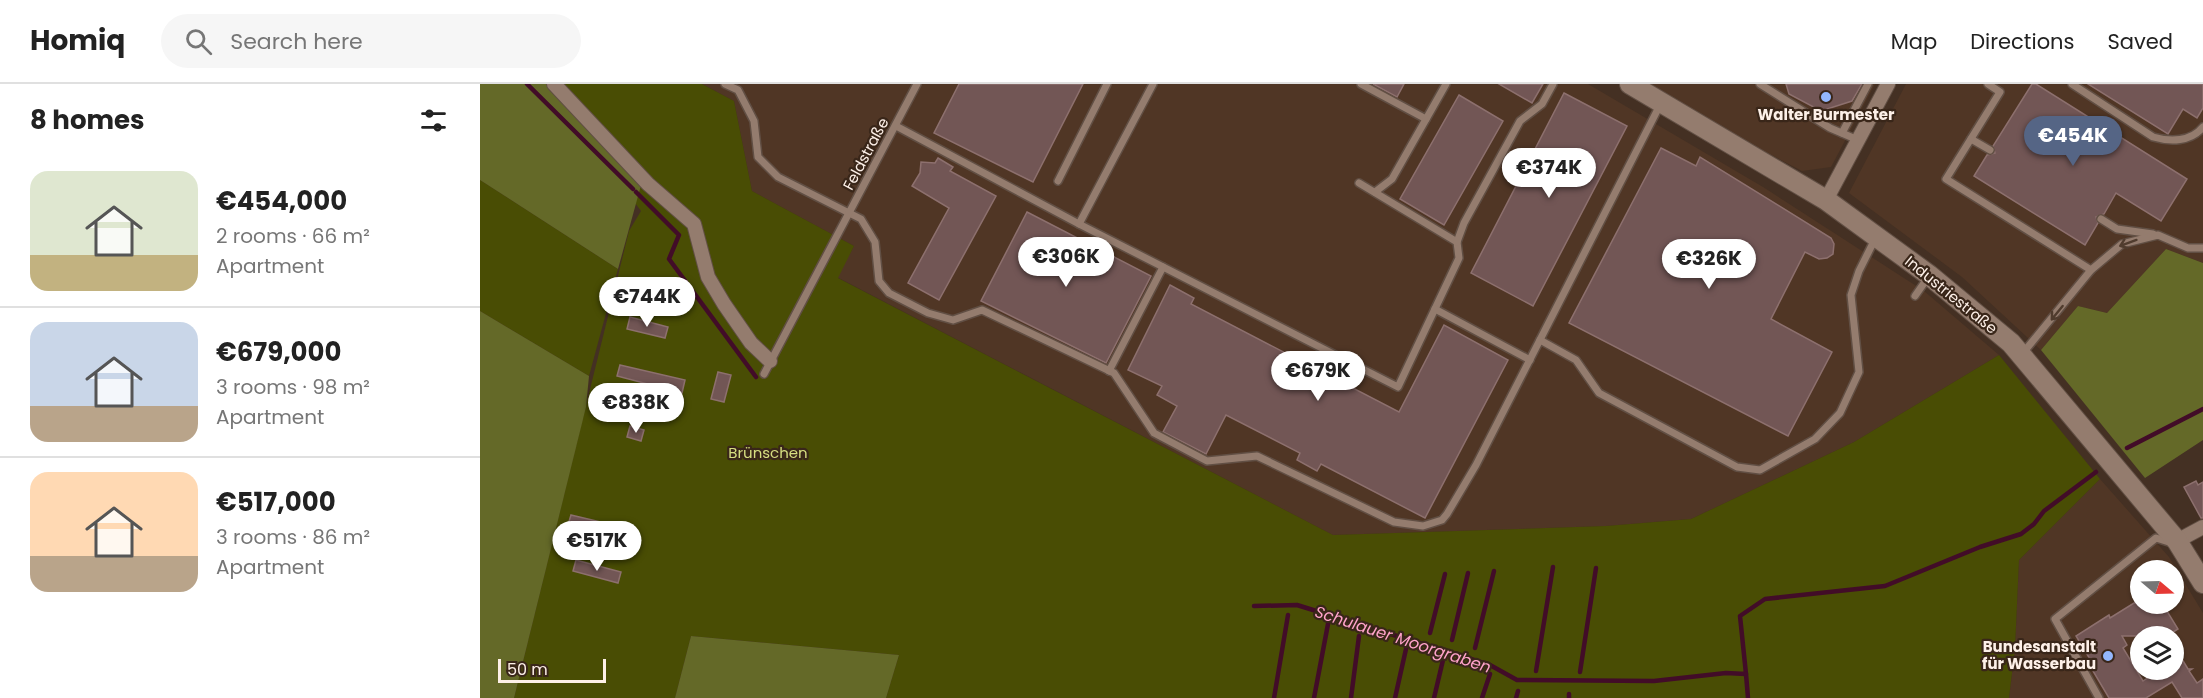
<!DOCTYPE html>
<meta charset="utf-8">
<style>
:root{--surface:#fff;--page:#f6f6f6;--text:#222;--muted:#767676;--line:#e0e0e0;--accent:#556585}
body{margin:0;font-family:Poppins,sans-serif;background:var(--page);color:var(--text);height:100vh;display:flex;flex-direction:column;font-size:22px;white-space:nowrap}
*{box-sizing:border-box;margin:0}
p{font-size:20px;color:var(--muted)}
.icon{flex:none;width:33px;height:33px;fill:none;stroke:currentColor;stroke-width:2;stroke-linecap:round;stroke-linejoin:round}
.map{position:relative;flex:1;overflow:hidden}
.details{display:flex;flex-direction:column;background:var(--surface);width:480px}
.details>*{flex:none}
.needle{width:39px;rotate:109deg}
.tools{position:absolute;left:1650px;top:476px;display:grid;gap:12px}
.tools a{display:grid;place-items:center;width:54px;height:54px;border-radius:50%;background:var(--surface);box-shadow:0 2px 4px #0004;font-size:30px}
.scale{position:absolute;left:18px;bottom:15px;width:108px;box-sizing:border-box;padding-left:6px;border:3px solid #fdf0e8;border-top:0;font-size:16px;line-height:21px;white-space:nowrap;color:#fdf0e8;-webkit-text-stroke:4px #392619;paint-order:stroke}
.price{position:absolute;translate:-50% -51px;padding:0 14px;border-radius:21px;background:#fff;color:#222;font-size:20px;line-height:39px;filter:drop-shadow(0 2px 3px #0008)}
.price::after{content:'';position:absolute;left:50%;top:36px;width:18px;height:14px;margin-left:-9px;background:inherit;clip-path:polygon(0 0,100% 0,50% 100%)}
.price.selected{background:var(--accent);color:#fff}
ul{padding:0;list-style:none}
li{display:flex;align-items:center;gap:18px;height:150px;padding:0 30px}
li+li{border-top:2px solid var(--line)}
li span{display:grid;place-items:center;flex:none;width:168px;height:120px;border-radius:18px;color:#555}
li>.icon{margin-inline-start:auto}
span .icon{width:72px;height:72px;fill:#fffc;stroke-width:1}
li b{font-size:26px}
h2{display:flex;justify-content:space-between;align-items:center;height:72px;padding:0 30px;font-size:26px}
header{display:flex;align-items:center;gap:36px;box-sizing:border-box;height:84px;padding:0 30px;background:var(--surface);border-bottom:2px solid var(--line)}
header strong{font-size:28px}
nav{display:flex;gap:33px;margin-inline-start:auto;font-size:21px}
.search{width:420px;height:54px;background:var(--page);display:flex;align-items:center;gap:15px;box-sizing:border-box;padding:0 21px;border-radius:33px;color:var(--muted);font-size:22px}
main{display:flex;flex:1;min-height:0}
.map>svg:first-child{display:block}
</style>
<header>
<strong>Homiq</strong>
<div class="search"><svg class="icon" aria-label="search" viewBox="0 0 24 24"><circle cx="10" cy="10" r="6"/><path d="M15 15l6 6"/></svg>Search here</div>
<nav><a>Map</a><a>Directions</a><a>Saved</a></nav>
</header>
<main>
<section class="details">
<h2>8 homes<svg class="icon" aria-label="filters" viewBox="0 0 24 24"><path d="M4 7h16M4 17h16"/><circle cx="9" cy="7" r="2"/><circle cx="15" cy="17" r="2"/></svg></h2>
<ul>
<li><span style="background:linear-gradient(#dfe7d0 70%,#c2b280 0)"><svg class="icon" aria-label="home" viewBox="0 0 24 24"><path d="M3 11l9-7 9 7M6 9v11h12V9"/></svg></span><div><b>€454,000</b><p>2 rooms · 66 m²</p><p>Apartment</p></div></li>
<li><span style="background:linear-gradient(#c9d6e8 70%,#b9a48a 0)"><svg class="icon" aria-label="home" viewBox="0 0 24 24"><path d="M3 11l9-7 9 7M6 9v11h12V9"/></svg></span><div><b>€679,000</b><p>3 rooms · 98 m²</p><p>Apartment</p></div></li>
<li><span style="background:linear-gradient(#ffd9b3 70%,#b9a48a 0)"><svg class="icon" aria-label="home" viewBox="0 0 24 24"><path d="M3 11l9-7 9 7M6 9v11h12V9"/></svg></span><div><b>€517,000</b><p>3 rooms · 86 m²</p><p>Apartment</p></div></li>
</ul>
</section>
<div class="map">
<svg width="1723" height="614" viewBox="0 0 1723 614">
<rect width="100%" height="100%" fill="#443023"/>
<!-- built -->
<g fill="#503625" fill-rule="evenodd">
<polygon points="222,0 1108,0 1283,103 1444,207 1519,271 1374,358 1211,435 1126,442 853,451 357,193 374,162 272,107 254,17"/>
<polygon points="1154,0 1395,0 1351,83 1322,87"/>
<polygon points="1426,0 1723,0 1723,179 1686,165 1627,229 1598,222 1561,266 1482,193 1369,109"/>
<path d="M1620,395L1689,473L1723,529V614H1529L1535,564L1539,476ZM1660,486H1694V519H1660ZM1660,552H1694V585H1660Z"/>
</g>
<!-- green -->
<g fill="#494d04">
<polygon points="68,0 222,0 254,17 272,107 374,162 358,194 853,451 1126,442 1211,435 1374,358 1519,271 1620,395 1539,476 1535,564 1529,614 406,614 419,571 211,552 195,614 34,614 149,147 161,127"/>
<polygon points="0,96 138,185 109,292 0,227"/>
</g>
<!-- forest -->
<g fill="#646928">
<polygon points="0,0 73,0 163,94 138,185 0,96"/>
<polygon points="1686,165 1723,179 1723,356 1665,394 1561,266 1598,222 1627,229"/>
<polygon points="0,227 109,292 106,323 34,614 0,614"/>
<polygon points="211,552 419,571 406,614 195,614"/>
</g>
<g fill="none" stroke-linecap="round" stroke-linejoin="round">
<!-- stream -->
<g stroke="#420c28" stroke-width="4.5">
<polyline points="47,0 153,105"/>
<polyline points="156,108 199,151 189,175 276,293"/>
<polyline points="1647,364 1723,325"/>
<polyline points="774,522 817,521 1010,581 1037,596 1174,597 1246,589 1266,590 1260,532 1285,515 1405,502 1500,463 1541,450 1554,440 1564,427 1616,388"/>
<polyline points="950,549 965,490"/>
<polyline points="972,556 988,489"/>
<polyline points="995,564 1014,487"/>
<polyline points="1056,587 1073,483"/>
<polyline points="1100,588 1116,484"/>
<polyline points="1266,590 1268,614"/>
<polyline points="794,614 808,531"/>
<polyline points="834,614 848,540"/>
<polyline points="871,614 879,552"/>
<polyline points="915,614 926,565"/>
<polyline points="954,614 963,576"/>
<polyline points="1002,614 1010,590"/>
<polyline points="1036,614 1038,607"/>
<polyline points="1089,614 1089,610"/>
</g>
</g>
<!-- building -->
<g fill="#725655" stroke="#8d706e" stroke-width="1.5">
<polygon points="479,0 603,0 553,98 454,49"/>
<polygon points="893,0 924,0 917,13"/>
<polygon points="1019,0 1063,0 1052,19"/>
<polygon points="1306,0 1382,0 1372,17 1341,27 1309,10"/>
<polygon points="1552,0 1556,0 1707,95 1681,137 1636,109 1624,130 1616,133 1618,139 1605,161 1494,92 1507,71 1515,69 1513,62"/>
<polygon points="1608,0 1723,0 1723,24 1717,34 1703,25 1688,50"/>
<polygon points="1084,9 1147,42 1053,222 991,189"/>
<polygon points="979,11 1023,37 964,141 920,115"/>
<polygon points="1181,64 1216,82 1220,73 1351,154 1354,160 1353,170 1347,174 1339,175 1325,168 1291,235 1352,268 1308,352 1089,239"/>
<polygon points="458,74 473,83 470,87 516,112 459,216 428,199 469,124 432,102 440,89 441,78 455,79"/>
<polygon points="547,128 671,192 626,279 501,217"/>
<polygon points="690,201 714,214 711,220 919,328 964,241 1028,276 945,434 841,380 837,387 817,376 820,369 746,331 726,370 683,348 697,322 677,311 682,302 648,286"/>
<polygon points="150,233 188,243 185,254 147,245"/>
<polygon points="140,281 205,296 202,309 137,292"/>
<polygon points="238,288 251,291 244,318 231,315"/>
<polygon points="150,342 164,346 161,357 147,353"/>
<polygon points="1716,397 1718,401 1723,398 1723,434 1721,434 1704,403"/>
<polygon points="91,431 142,443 140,453 88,441"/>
<polygon points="96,476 141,488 138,499 93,487"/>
<polygon points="1654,519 1682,519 1698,545 1687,552 1642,552 1647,561 1643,564 1663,597 1681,585 1694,585 1694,562 1708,585 1712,585 1709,587 1717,599 1723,595 1723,614 1702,614 1692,598 1666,614 1629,614 1610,582 1613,580 1596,552 1629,531 1630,534"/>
</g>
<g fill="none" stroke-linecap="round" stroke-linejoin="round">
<defs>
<g id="lane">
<polyline points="245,0 258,6 274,37 278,73 298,93 381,135 395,158 399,197 409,209 448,229 473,236 502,226 634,289 674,349 727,377 777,372 914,438 943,442 962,436 967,430 996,381 1180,21"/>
<polyline points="881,0 946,35"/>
<polyline points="1280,0 1350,44 1378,56"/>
<polyline points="1508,0 1520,8 1466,95 1611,186"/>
<path d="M1592,0L1673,53C1690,58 1711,58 1723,43"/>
<polyline points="416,42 599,140 918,303 979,174 977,158 879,99"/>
<polyline points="1362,49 1388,0"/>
<polyline points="1491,55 1510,66"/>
<polyline points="578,97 627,0"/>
<polyline points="895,108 912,95 966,0"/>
<polyline points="1621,135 1637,145 1673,150"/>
<polyline points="599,140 673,0"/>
<polyline points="977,158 984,139 1040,37 1062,20 1073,0"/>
<polyline points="1435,212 1449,192"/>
<polyline points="955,225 1050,276"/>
<polyline points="1060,256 1096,276 1119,309 1257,383 1280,386 1335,355 1360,329 1379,288 1371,211 1379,187 1395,155"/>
<polyline points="1543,269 1611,186 1642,160 1678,151 1708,164 1723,164"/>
<polyline points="629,287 683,183"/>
<polyline points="284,290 437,0"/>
<polyline points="1619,614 1575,535 1676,454 1692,459"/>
</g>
<g id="street">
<polyline points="74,0 168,100 214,140 228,193 244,220 271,259 290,277"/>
<polyline points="1346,116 1408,0"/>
<polyline points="1697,457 1723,443"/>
</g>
<polyline id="secondary" points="1150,0 1346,116 1449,191 1531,259 1697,457 1723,499"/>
</defs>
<!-- lane casing -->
<use href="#lane" stroke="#614f44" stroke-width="10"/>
<!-- street casing -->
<use href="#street" stroke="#614f44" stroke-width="16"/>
<!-- secondary casing -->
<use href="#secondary" stroke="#614f44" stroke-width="22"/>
<!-- lane -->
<use href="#lane" stroke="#947c6e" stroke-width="7"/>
<!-- street -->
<use href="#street" stroke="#947c6e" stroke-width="14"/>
<!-- secondary -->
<use href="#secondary" stroke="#947c6e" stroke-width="20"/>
</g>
<!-- one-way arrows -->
<defs><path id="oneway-shaft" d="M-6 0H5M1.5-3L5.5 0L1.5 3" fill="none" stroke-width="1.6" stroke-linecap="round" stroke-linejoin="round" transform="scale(1.5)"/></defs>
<g stroke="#503c2e">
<use href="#oneway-shaft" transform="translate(1648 159) rotate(160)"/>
<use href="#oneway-shaft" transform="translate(1577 229) rotate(129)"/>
</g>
<!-- markers -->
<g fill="#93b7fd" stroke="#392619" stroke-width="2">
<circle cx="1346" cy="13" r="6"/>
<circle cx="1628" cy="572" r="6"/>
</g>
<g text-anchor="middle" stroke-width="4.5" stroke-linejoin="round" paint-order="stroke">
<!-- poi labels -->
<g font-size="15" font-weight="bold" fill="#fdf0e8" stroke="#392619">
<text x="1346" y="36">Walter Burmester</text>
<text x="1616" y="568" text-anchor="end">Bundesanstalt<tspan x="1616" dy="17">für Wasserbau</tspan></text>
</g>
<!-- street labels -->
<g font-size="15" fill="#fdf0e8" stroke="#392619">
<text transform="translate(386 70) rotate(-62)" y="5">Feldstraße</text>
<text transform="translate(1471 211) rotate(39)" y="5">Industriestraße</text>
</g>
<!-- park labels -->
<g font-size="15" fill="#d6de80" stroke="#392619">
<text x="288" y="374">Brünschen</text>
</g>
<!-- water labels -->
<g font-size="16" font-style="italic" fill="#ffa3ca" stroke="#392619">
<text transform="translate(923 555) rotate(18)" y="6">Schulauer Moorgraben</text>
</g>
</g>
</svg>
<div class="tools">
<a><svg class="needle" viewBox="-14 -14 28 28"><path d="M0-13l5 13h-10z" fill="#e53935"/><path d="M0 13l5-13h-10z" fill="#767676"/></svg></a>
<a><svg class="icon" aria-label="layers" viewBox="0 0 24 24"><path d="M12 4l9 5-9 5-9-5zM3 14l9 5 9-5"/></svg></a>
</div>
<div class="scale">50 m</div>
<b class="price selected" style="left:1593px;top:83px">€454K</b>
<b class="price" style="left:1069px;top:115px">€374K</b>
<b class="price" style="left:586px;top:204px">€306K</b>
<b class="price" style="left:1229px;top:206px">€326K</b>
<b class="price" style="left:167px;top:244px">€744K</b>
<b class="price" style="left:838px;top:318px">€679K</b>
<b class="price" style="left:156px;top:350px">€838K</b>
<b class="price" style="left:117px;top:488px">€517K</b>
</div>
</main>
